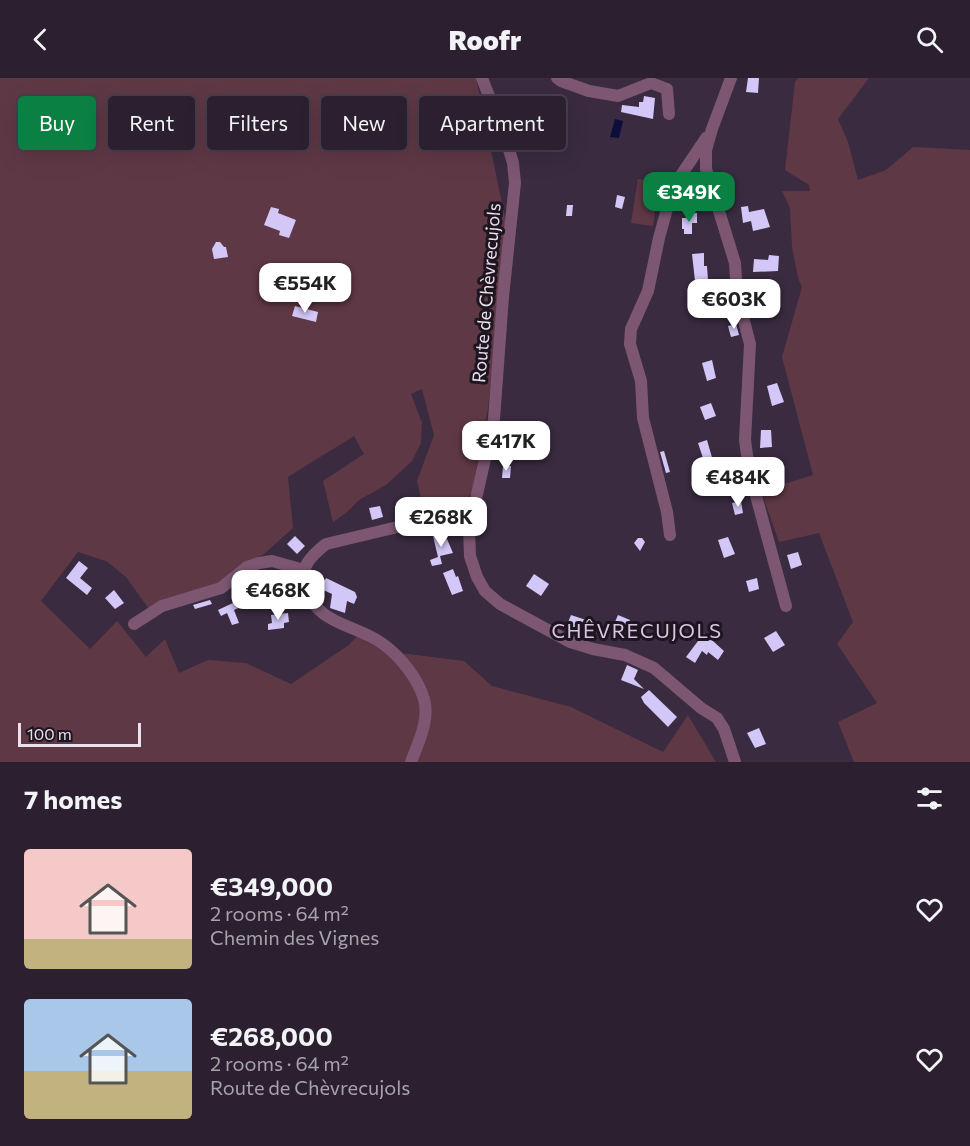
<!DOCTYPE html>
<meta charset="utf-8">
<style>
:root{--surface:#2c2030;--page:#382d3c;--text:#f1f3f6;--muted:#a6a3ab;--line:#483e4c;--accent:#0b8043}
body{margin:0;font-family:Commissioner,sans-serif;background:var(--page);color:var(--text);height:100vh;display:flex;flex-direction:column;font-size:22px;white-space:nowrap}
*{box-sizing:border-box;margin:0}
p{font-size:20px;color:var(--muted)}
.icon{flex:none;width:33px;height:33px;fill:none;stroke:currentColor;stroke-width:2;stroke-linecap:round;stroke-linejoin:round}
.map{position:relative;height:684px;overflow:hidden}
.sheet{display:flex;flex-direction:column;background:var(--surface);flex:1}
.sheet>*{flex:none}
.hud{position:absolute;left:18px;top:18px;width:600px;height:54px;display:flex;gap:12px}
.scale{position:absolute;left:18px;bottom:15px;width:123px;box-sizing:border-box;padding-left:6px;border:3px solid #eae0ee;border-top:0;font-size:16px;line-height:21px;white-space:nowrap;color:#eae0ee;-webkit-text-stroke:4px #1d1620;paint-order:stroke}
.price{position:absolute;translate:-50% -51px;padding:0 14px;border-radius:12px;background:#fff;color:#222;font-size:20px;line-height:39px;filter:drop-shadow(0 2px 3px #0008)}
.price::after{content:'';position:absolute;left:50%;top:36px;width:18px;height:14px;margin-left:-9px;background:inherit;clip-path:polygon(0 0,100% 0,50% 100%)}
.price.selected{background:var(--accent);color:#fff}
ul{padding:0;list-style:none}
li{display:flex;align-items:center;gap:18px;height:150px;padding:0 24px}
li span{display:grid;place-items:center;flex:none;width:168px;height:120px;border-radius:6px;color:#555}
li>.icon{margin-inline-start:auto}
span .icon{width:72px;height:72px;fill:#fffc;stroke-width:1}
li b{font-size:26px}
h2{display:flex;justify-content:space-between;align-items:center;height:72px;padding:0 24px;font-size:26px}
.pill{padding:0 21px;border-radius:6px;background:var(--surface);box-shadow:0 6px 24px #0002,0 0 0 2px var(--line);font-size:21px;line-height:54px}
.pill.selected{background:var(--accent);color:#fff}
header{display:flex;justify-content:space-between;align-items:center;height:78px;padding:0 24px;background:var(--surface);font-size:27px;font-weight:800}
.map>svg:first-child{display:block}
</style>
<header><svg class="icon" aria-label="back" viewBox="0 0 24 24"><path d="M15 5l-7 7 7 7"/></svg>Roofr<svg class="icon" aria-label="search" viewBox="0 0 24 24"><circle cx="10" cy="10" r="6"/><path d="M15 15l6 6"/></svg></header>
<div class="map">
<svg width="970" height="684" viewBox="0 0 970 684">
<rect width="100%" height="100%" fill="#3a2b40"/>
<!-- green -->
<g fill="#5f3845">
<polygon points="0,0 476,0 507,150 488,330 472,415 460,427 424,434 417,403 434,357 422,311 411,316 422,345 421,365 412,383 386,407 359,422 347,434 333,444 323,403 364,376 354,358 288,399 293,450 264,476 246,485 220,505 149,531 126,499 106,483 78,474 41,523 90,571 117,543 146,579 165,561 179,595 208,582 246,585 291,606 349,567 357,558 384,573 464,583 492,608 571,629 663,674 688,637 716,684 0,684"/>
<polygon points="798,0 869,0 838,41 848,64 858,102 886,92 913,69 970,72 970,684 854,684 838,644 877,625 837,566 853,544 819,455 779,464 761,413 813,397 782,279 802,209 798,200 792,169 790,130 782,113 810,113 809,107 785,92 795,4"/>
<polygon points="638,101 659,104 653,148 631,145"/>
</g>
<!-- water -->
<polygon fill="#0c0d3a" points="615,41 623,43 619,60 610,59"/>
<!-- building -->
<g fill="#d2c7f7">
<polygon points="748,0 759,0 758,15 746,14"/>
<polygon points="644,18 655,20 653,41 621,34 622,27 639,29 639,24 643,24"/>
<polygon points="617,117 625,119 622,131 615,129"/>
<polygon points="567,127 573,127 572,138 566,138"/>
<polygon points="748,128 749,134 764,131 770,149 753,153 751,143 743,145 741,129"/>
<polygon points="271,129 279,131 278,135 296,142 289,160 279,157 280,153 264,147"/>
<polygon points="686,135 697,135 697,145 692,145 692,156 684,156 684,151 682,151 682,140 686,140"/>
<polygon points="216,164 220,164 224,169 226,169 228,179 214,181 212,171"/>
<polygon points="704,175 704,188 707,188 708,202 695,203 692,176"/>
<polygon points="769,177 779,178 778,193 753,194 754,181 768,182"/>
<polygon points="295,228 318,234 316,244 292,238"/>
<polygon points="736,246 739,257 731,259 728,248"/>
<polygon points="712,282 716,300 707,303 702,285"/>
<polygon points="777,305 784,324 772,328 767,308"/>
<polygon points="711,325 716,338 705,342 700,329"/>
<polygon points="761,352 771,352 772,369 760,370"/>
<polygon points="707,362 715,390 707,392 698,365"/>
<polygon points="664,373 670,394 666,395 660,374"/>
<polygon points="503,388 511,388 510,400 502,400"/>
<polygon points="741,423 743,435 735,437 732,425"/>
<polygon points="380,428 383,439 372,442 369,430"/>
<polygon points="444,454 453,475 440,478 442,486 432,488 430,482 438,479 433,458"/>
<polygon points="295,458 305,468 297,476 287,466"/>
<polygon points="728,459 735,476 724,480 718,462"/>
<polygon points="638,460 642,460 645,464 640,473 634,465"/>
<polygon points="798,474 802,487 791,491 787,477"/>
<polygon points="79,483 88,490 80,500 92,510 87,517 66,500"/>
<polygon points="453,491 456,499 458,498 463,513 452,517 443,495"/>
<polygon points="534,496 549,506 541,518 526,508"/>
<polygon points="321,500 325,502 326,500 355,514 357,519 354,526 347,523 345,535 330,530 332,516 319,510 318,507"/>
<polygon points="757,500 759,511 749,514 746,503"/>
<polygon points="114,512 124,525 115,531 105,520"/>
<polygon points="240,514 245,527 234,532 239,545 232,547 227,535 221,538 218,532 235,524 233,516"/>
<polygon points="210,522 212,526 195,531 193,527"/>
<polygon points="288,535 289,544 284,545 284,550 268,552 268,546 272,545 271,537"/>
<polygon points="571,537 592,544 589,555 567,547"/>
<polygon points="618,537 630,542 627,549 615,544"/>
<polygon points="776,553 785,567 773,574 764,560"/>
<polygon points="704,555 724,573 718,582 708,574 707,577 702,573 695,585 686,579"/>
<polygon points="627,587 638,592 634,601 644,611 621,602"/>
<polygon points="649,612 677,639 668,649 644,625 641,619"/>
<polygon points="759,650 766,666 755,670 747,655"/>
</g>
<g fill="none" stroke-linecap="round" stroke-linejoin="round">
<!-- minor -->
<g stroke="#7d5772" stroke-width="12">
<polyline points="482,0 507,65 513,85 515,105 503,219 494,341 469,452 470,478 477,499 485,513 500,526 570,564 593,571 625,577 654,590 701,630 717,640 724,651 735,684"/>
<polyline points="557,0 561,3 589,13 618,18 651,5 667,11 669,36"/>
<polyline points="731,0 712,51 706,72 706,91 735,185 737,216 750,266 745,362 749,392 786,528"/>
<polyline points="670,457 667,434 643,340 641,303 630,266 631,251 648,213 659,160 673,109 706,60"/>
<polyline points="134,546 162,528 221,510 247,489 259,485 272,483 304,492"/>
<path d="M411,684C418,665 430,642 424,621C418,601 401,579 383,566C354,545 317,548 305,508C299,489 312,477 326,466L423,443L460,435H472"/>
</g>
</g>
<g text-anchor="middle" stroke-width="6" stroke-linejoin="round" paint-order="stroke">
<!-- street labels -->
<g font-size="18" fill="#eae0ee" stroke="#1d1620">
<text transform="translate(487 215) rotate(-85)" y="6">Route de Chèvrecujols</text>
</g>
<!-- neighbourhood labels -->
<g font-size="20" letter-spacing="1.5" fill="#d9c5e1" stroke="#1d1620">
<text x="637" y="560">CHÊVRECUJOLS</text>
</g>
</g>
</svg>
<div class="scale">100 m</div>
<b class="price selected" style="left:689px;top:145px">€349K</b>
<b class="price" style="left:305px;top:236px">€554K</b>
<b class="price" style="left:734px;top:252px">€603K</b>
<b class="price" style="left:506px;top:394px">€417K</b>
<b class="price" style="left:738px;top:430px">€484K</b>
<b class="price" style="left:441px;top:470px">€268K</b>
<b class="price" style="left:278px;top:543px">€468K</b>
<div class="hud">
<a class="pill selected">Buy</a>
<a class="pill">Rent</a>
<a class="pill">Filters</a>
<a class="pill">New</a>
<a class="pill">Apartment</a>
</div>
</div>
<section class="sheet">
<h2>7 homes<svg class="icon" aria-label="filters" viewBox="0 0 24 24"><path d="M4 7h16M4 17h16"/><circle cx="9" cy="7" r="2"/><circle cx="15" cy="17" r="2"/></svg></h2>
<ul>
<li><span style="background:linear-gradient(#f6c9c9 75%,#c2b280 0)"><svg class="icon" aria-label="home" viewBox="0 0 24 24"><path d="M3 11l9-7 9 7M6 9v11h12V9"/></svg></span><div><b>€349,000</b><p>2 rooms · 64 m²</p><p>Chemin des Vignes</p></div><svg class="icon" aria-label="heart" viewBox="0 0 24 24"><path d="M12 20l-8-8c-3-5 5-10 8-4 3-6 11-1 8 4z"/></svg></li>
<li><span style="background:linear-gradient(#a9c7e8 60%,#c2b280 0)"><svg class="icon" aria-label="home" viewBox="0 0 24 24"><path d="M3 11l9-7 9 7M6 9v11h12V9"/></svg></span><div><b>€268,000</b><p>2 rooms · 64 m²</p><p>Route de Chèvrecujols</p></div><svg class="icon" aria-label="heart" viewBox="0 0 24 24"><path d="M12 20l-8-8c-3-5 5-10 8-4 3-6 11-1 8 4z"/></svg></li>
</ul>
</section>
